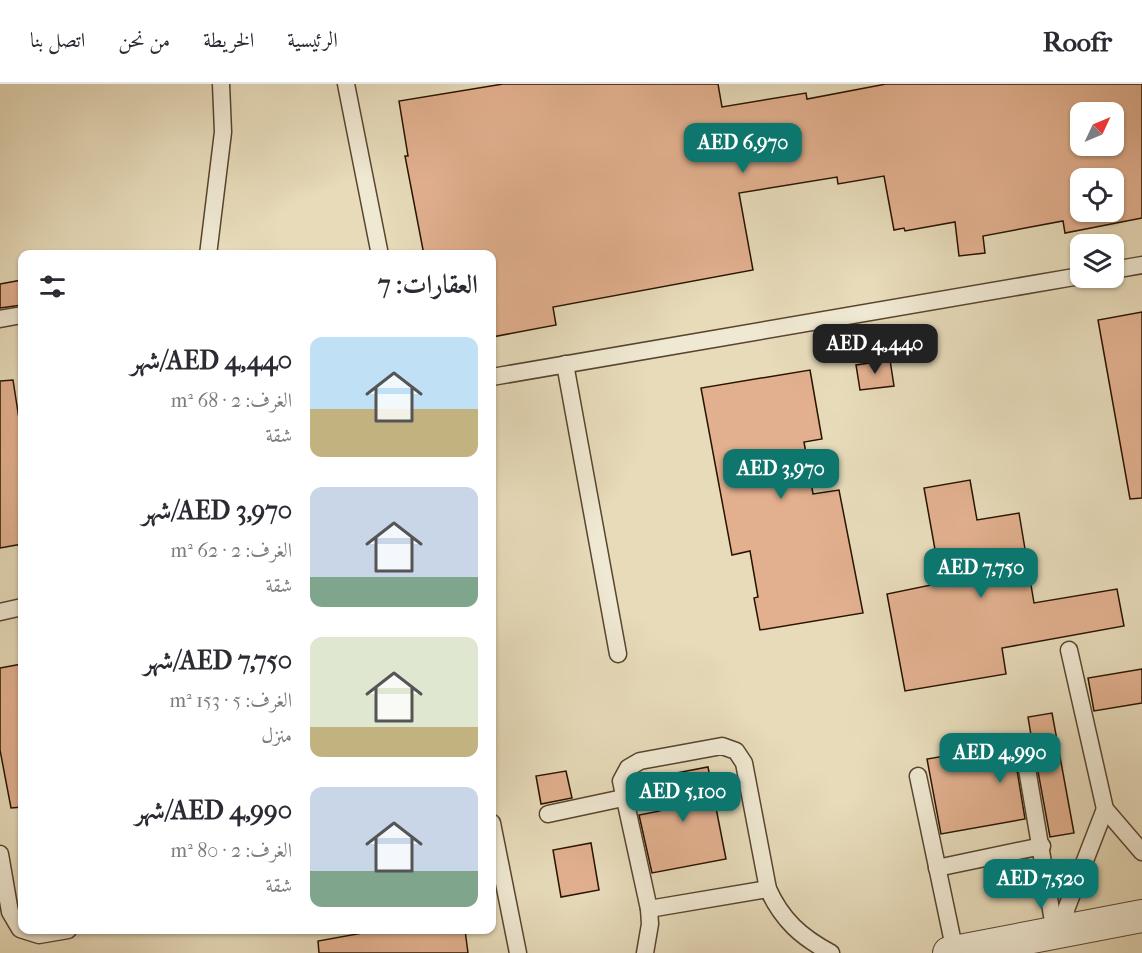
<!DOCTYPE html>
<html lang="ar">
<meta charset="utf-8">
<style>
:root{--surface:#fff;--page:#f2f2f3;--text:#2b2b33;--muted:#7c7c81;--line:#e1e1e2;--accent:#0f766e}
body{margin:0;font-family:"IM FELL French Canon",Amiri,serif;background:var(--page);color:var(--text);direction:rtl;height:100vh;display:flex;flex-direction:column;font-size:22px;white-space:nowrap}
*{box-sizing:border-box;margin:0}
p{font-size:20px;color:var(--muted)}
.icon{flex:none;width:33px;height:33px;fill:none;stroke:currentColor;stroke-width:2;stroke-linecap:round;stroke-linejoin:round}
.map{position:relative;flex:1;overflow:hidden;direction:ltr}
.panel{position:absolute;left:18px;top:166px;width:478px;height:684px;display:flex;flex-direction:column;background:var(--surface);border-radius:12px;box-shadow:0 2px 4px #0004;direction:rtl}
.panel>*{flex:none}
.needle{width:39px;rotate:46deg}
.fabs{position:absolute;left:1070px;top:18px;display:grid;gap:12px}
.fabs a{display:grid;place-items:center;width:54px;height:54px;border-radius:12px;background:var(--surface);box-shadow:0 2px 4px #0004;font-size:30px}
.price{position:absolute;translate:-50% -51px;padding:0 14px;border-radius:12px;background:var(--accent);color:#fff;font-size:20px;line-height:39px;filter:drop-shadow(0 2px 3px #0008)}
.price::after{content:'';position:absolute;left:50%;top:36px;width:18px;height:14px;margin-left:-9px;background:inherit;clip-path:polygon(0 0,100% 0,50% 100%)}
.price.selected{background:#222;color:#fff}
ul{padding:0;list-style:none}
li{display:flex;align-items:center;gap:18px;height:150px;padding:0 18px}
li span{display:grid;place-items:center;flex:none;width:168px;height:120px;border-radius:12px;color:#555}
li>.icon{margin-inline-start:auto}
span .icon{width:72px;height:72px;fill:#fffc;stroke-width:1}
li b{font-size:26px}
h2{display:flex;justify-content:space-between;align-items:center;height:72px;padding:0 18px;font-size:26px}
header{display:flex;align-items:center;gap:36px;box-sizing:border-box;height:84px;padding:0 30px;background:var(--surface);border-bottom:2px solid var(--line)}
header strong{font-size:28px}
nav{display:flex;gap:33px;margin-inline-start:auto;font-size:21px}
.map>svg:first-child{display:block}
</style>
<header>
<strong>Roofr</strong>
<nav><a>الرئيسية</a><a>الخريطة</a><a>من نحن</a><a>اتصل بنا</a></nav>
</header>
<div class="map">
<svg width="1142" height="869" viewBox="0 0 1142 869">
<rect width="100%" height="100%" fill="#e7dbba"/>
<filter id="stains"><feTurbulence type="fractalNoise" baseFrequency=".00333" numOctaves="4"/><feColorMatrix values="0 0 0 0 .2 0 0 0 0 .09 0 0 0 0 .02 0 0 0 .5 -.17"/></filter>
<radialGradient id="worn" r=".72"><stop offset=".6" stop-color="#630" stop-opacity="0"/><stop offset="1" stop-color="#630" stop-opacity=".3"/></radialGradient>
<!-- building -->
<g fill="#e2b08f" stroke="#281300" stroke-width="1.5" fill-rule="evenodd">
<path d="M503,0H718L722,23L806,9L807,15L886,0H1142V134L1065,149L1063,137L983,152L985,169L959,172L955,138L905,147L904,144L894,146L884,92L838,100L837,93L739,109L753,186L553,223L556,241L492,253V171H424L405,72H408L399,17ZM1080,28H1113V62H1080ZM1080,94H1113V128H1080Z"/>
<polygon points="22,196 22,221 0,224 0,200"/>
<polygon points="1142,228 1142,414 1130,415 1098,236"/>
<polygon points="890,276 894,302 860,306 856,281"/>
<polygon points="810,286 822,355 804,358 813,410 839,406 863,529 760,546 754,514 758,513 750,467 732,471 701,304"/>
<polygon points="13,296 22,354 22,460 0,464 0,297"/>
<polygon points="970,396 977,436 1019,429 1034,519 1117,505 1124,542 1002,564 1006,590 905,607 887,510 941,499 924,404"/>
<polygon points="22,580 22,723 11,724 0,666 0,584"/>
<polygon points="1142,585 1142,619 1094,627 1088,594"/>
<polygon points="1052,629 1074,749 1050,753 1035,671 1033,666 1024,663 1018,665 1015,674 1025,735 941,750 927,675 1032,657 1028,633"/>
<polygon points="708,683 726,775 652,789 639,731 660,727 655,693"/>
<polygon points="566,687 572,714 541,720 536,692"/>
<polygon points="591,759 599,806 561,813 553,766"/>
<polygon points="379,846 465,846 468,869 319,869 318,857"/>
</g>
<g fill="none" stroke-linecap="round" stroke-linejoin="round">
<defs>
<g id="service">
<polyline points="346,0 380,171"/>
<polyline points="208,171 223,48 221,0"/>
<polyline points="1113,186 1142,181"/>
<polyline points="0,235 22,231"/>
<polyline points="565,280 618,570"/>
<polyline points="492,293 1080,192"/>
<polyline points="0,528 22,523"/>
<polyline points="1069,566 1105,725 1142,768"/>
<polyline points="1025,673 1055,849"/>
<polyline points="918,692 955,868"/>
<polyline points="548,730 623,714"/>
<polyline points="492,739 518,869"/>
<polyline points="0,770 10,828 20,845 39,851 68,846"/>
<polyline points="937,784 1042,762"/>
<polyline points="649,825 768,805"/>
<polyline points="1061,847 1067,823 1105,725"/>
<path d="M645,869L650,840L649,825L621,697L628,684L640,677L722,662L736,667L744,679L768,805C782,836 801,853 831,869"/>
</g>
<polyline id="minor" points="949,869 1142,832"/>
</defs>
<!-- service casing -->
<use href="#service" stroke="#58452e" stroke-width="19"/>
<!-- minor casing -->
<use href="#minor" stroke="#58452e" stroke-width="34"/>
<!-- service -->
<use href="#service" stroke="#efe8d2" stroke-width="16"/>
<!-- minor -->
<use href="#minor" stroke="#efe8d2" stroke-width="32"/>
</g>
<rect width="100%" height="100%" filter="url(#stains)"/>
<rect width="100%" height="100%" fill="url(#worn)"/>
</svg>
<div class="fabs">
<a><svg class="needle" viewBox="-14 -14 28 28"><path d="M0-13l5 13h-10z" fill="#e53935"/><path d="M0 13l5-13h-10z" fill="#7c7c81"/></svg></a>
<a><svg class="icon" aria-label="locate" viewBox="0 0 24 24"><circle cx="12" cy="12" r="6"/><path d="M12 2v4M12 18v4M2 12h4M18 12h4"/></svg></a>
<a><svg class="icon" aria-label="layers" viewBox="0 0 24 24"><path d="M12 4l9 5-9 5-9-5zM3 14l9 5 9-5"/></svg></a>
</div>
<b class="price" style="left:743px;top:90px">AED 6,970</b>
<b class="price selected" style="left:875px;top:291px">AED 4,440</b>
<b class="price" style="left:781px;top:416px">AED 3,970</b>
<b class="price" style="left:981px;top:515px">AED 7,750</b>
<b class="price" style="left:1000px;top:700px">AED 4,990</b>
<b class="price" style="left:683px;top:739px">AED 5,100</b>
<b class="price" style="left:1041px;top:826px">AED 7,520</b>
<section class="panel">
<h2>العقارات: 7<svg class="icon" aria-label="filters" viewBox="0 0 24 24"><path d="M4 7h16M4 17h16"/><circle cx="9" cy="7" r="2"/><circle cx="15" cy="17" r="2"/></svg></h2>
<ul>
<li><span style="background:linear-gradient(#bfe0f5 60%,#c2b280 0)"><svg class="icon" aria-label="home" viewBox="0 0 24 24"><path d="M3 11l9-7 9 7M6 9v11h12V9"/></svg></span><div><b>AED 4,440/شهر</b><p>الغرف: 2 · 68 m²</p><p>شقة</p></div></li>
<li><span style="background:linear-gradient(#c9d6e8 75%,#7fa58c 0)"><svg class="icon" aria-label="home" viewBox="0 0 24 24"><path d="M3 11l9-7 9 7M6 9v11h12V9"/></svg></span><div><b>AED 3,970/شهر</b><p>الغرف: 2 · 62 m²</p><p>شقة</p></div></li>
<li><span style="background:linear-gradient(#dfe7d0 75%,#c2b280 0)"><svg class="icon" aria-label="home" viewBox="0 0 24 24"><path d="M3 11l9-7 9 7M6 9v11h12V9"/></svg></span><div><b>AED 7,750/شهر</b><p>الغرف: 5 · 153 m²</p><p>منزل</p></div></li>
<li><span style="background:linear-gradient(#c9d6e8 70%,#7fa58c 0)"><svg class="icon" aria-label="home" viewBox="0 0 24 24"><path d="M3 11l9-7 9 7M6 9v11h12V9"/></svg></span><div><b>AED 4,990/شهر</b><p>الغرف: 2 · 80 m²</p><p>شقة</p></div></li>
</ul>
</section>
</div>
